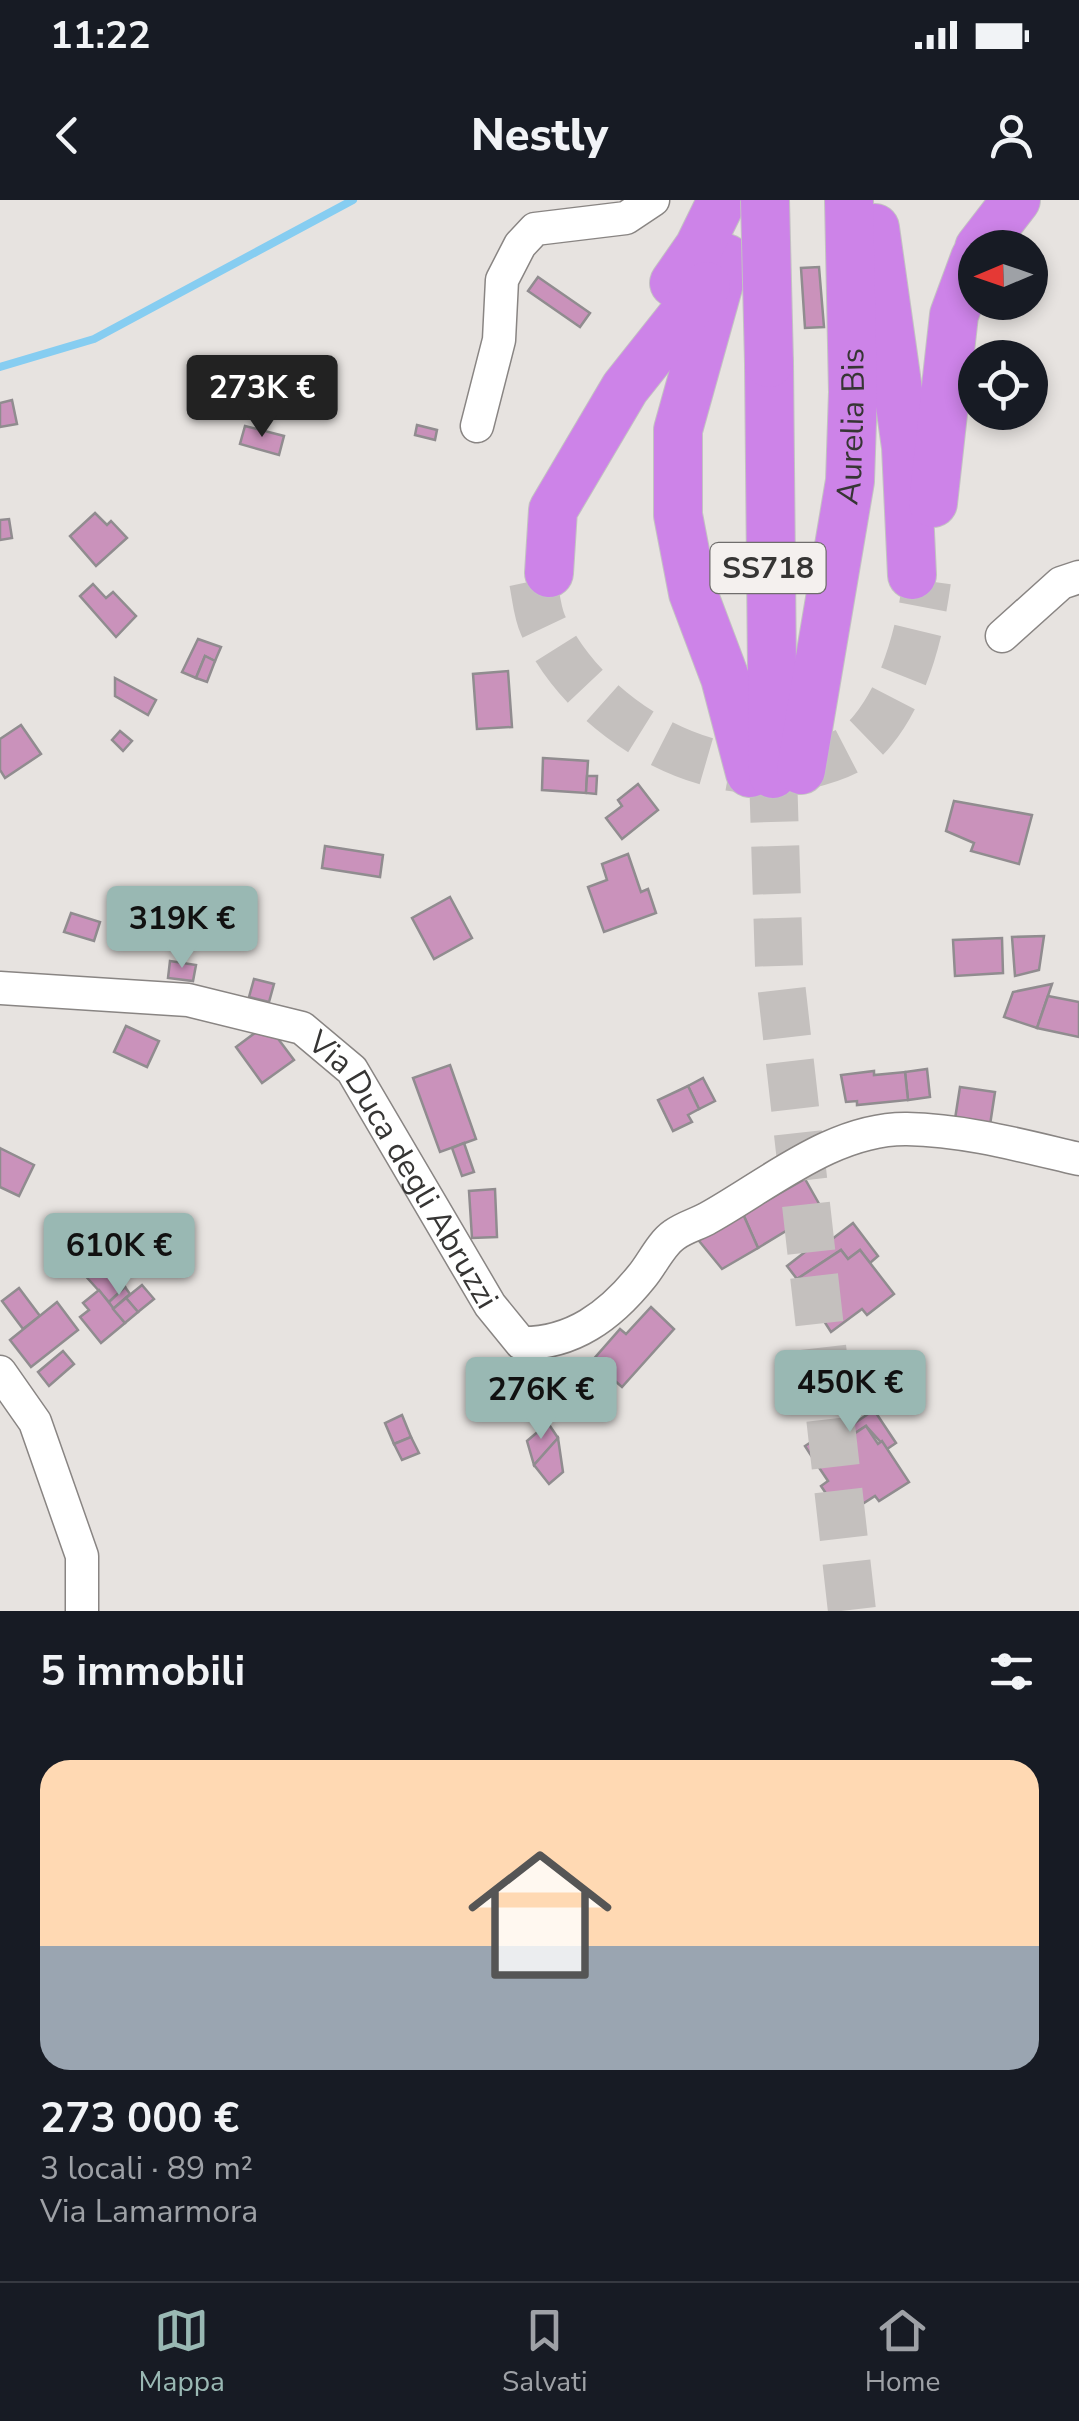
<!DOCTYPE html>
<html lang="it">
<meta charset="utf-8">
<style>
:root{--surface:#171b24;--page:#20242c;--text:#f1f3f6;--muted:#9ea1a6;--line:#363941;--accent:#99b8b3}
body{margin:0;font-family:"Nunito Sans",sans-serif;background:var(--page);color:var(--text);height:100vh;display:flex;flex-direction:column;font-size:38px;white-space:nowrap}
*{box-sizing:border-box;margin:0}
p{font-size:32px;color:var(--muted)}
.icon{flex:none;width:55px;height:55px;fill:none;stroke:currentColor;stroke-width:2;stroke-linecap:round;stroke-linejoin:round}
.map{position:relative;height:1411px;overflow:hidden}
.sheet{display:flex;flex-direction:column;background:var(--surface);flex:1}
.sheet>*{flex:none}
.needle{width:65px;rotate:268deg}
.controls{position:absolute;left:958px;top:30px;display:grid;gap:20px}
.controls a{display:grid;place-items:center;width:90px;height:90px;border-radius:50%;background:var(--surface);box-shadow:0 5px 15px #0003;font-size:50px}
.price{position:absolute;translate:-50% -85px;padding:0 22px;border-radius:10px;background:var(--accent);color:#111;font-size:32px;line-height:65px;filter:drop-shadow(0 2px 5px #0008)}
.price::after{content:'';position:absolute;left:50%;top:60px;width:30px;height:22px;margin-left:-15px;background:inherit;clip-path:polygon(0 0,100% 0,50% 100%)}
.price.active{background:#222;color:#fff}
ul{padding:0;list-style:none}
li{display:grid;align-content:center;gap:20px;height:530px;padding:0 40px}
li span{display:grid;place-items:center;height:310px;border-radius:30px;color:#555}
li>.icon{margin-inline-start:auto}
span .icon{width:180px;height:180px;fill:#fffc;stroke-width:1}
li b{font-size:42px}
h2{display:flex;justify-content:space-between;align-items:center;height:120px;padding:0 40px;font-size:42px}
.status{display:flex;justify-content:space-between;align-items:center;height:70px;padding:0 50px;background:var(--surface);direction:ltr}
.status svg{height:28px;fill:currentColor}
header{display:flex;justify-content:space-between;align-items:center;height:130px;padding:0 40px;background:var(--surface);font-size:45px;font-weight:800}
.tabs{display:flex;justify-content:space-around;align-items:center;height:140px;border-top:2px solid var(--line);background:var(--surface);font-size:28px;color:var(--muted)}
.tabs a{display:grid;justify-items:center;gap:5px}
.tabs .active{color:var(--accent)}
.map>svg:first-child{display:block}
</style>
<div class="status"><b>11:22</b><svg viewBox="0 0 49 12"><path d="M0 12V9h3v3zM5 12V6h3v6zM10 12V3h3v9zM15 12V0h3v12zM26 1h20v11H26zM47 4h2v5h-2z"/></svg></div>
<header><svg class="icon" aria-label="back" viewBox="0 0 24 24"><path d="M15 5l-7 7 7 7"/></svg>Nestly<svg class="icon" aria-label="person" viewBox="0 0 24 24"><circle cx="12" cy="8" r="4"/><path d="M4 21q1-7 8-7t8 7"/></svg></header>
<div class="map">
<svg width="1079" height="1411" viewBox="0 0 1079 1411">
<rect width="100%" height="100%" fill="#e7e3e0"/>
<g fill="none" stroke-linecap="round" stroke-linejoin="round">
<!-- stream -->
<polyline stroke="#86cdf1" stroke-width="8" points="0,167 94,139 353,0"/>
</g>
<!-- building -->
<g fill="#ca92bb" stroke="#908c8f" stroke-width="2.5">
<polygon points="819,67 824,127 805,128 801,68"/>
<polygon points="538,77 590,113 580,127 528,91"/>
<polygon points="12,200 17,224 0,227 0,203"/>
<polygon points="417,225 437,230 435,240 415,235"/>
<polygon points="245,226 284,236 279,255 240,244"/>
<polygon points="95,313 107,325 111,321 127,338 96,366 70,336"/>
<polygon points="9,319 12,338 0,340 0,320"/>
<polygon points="93,384 106,398 113,392 136,416 116,437 80,396"/>
<polygon points="198,439 221,447 215,461 205,456 196,478 182,472"/>
<polygon points="205,456 215,461 207,482 196,478"/>
<polygon points="508,471 512,527 477,529 473,474"/>
<polygon points="115,478 156,500 148,515 115,496"/>
<polygon points="21,525 41,554 5,578 0,570 0,539"/>
<polygon points="120,531 132,541 123,551 112,540"/>
<polygon points="543,558 588,561 586,593 542,590"/>
<polygon points="587,576 597,576 596,594 586,593"/>
<polygon points="638,584 658,610 622,639 606,618 622,606 618,600"/>
<polygon points="954,601 1032,615 1019,664 971,651 974,643 946,631"/>
<polygon points="325,646 383,655 380,677 322,668"/>
<polygon points="628,654 641,692 648,689 656,713 604,732 588,687 607,680 602,664"/>
<polygon points="450,697 472,738 434,759 412,718"/>
<polygon points="71,713 100,722 94,741 64,732"/>
<polygon points="1044,736 1039,770 1015,776 1012,737"/>
<polygon points="1002,738 1003,773 955,776 953,740"/>
<polygon points="170,761 196,765 193,781 168,778"/>
<polygon points="254,779 274,784 269,802 249,797"/>
<polygon points="1052,784 1037,828 1004,817 1013,792"/>
<polygon points="1048,796 1079,802 1079,837 1037,828"/>
<polygon points="267,824 294,860 262,883 236,847"/>
<polygon points="126,826 159,841 147,867 114,852"/>
<polygon points="450,865 476,939 440,952 413,878"/>
<polygon points="927,869 930,897 908,900 905,872"/>
<polygon points="874,871 874,875 905,872 908,900 857,905 857,901 846,902 841,875"/>
<polygon points="703,878 715,901 699,909 688,886"/>
<polygon points="688,886 699,909 688,915 692,922 673,931 658,900"/>
<polygon points="960,887 995,892 990,925 955,919"/>
<polygon points="464,943 474,972 462,976 452,948"/>
<polygon points="0,948 34,965 19,996 0,987"/>
<polygon points="805,979 822,1009 758,1048 743,1014"/>
<polygon points="495,989 497,1037 472,1038 469,991"/>
<polygon points="743,1014 758,1048 722,1069 695,1036"/>
<polygon points="853,1023 878,1056 870,1063 860,1050 848,1059 841,1050 797,1079 787,1066 823,1038 827,1043"/>
<polygon points="841,1050 848,1059 860,1050 894,1094 867,1115 862,1109 831,1132 797,1079"/>
<polygon points="99,1056 125,1087 109,1102 81,1071"/>
<polygon points="142,1085 154,1099 138,1112 126,1098"/>
<polygon points="125,1087 130,1094 113,1109 109,1102"/>
<polygon points="19,1088 40,1116 23,1129 2,1101"/>
<polygon points="99,1090 125,1123 101,1143 80,1117 89,1110 83,1103"/>
<polygon points="126,1098 138,1112 125,1123 113,1109"/>
<polygon points="57,1102 78,1130 31,1167 10,1140"/>
<polygon points="651,1107 674,1129 622,1187 592,1161 620,1129 626,1134"/>
<polygon points="63,1151 74,1164 49,1186 38,1172"/>
<polygon points="523,1174 554,1176 551,1219 520,1216"/>
<polygon points="874,1210 896,1243 887,1249 866,1226 814,1260 805,1246 838,1224 843,1231"/>
<polygon points="402,1215 411,1237 394,1244 385,1223"/>
<polygon points="548,1223 558,1238 534,1265 527,1241"/>
<polygon points="866,1226 878,1244 882,1241 909,1282 879,1301 875,1296 842,1317 821,1286 828,1281 814,1260"/>
<polygon points="411,1237 419,1253 402,1260 394,1244"/>
<polygon points="558,1238 563,1272 549,1284 534,1265"/>
</g>
<g fill="none" stroke-linecap="round" stroke-linejoin="round">
<!-- highway-tunnel -->
<g stroke="#c4c0be" stroke-width="48" stroke-dasharray="48 24" stroke-linecap="butt">
<path d="M533,381C536,395 537,412 543,425C586,517 705,590 807,565C831,559 857,551 873,530C906,489 920,431 927,381"/>
<polyline points="773,574 779,766 852,1411"/>
</g>
<defs>
<g id="minor">
<polyline points="477,226 499,140 502,80 520,45 535,29 626,18 653,0"/>
<polyline points="1002,436 1061,383 1079,377"/>
<path id="s1" d="M0,788L188,800L302,828L352,870L490,1105L521,1143C572,1144 610,1116 642,1076C652,1064 661,1044 674,1035C685,1027 698,1024 708,1018C769,984 834,928 907,929C965,930 1023,946 1079,959"/>
<polyline points="0,1172 35,1222 82,1356 82,1411"/>
</g>
<g id="highway">
<polyline points="875,28 906,247 912,375"/>
<polyline points="979,48 1016,0"/>
<polyline points="726,58 678,230 678,315 693,393 725,478 750,573"/>
<polyline points="674,83 699,47 722,0"/>
<polyline points="769,163 773,574"/>
<polyline points="933,303 954,115 975,58"/>
<polyline points="549,373 553,310 625,188 706,86"/>
<path id="s2" d="M801,570L850,281L853,192L849,0"/>
</g>
</defs>
<!-- minor casing -->
<use href="#minor" stroke="#898583" stroke-width="35"/>
<!-- highway casing -->
<use href="#highway" stroke="#c3c2c2" stroke-width="50"/>
<!-- minor -->
<use href="#minor" stroke="#fff" stroke-width="32"/>
<!-- highway -->
<use href="#highway" stroke="#cd83e8" stroke-width="48"/>
<defs>
<polyline id="highway-bridge" points="765,0 769,163"/>
</defs>
<!-- highway-bridge casing -->
<use href="#highway-bridge" stroke="#c3c2c2" stroke-width="50" stroke-linecap="butt"/>
<!-- highway-bridge -->
<use href="#highway-bridge" stroke="#cd83e8" stroke-width="48"/>
</g>
<g text-anchor="middle" stroke-width="8" stroke-linejoin="round" paint-order="stroke">
<!-- shield labels -->
<rect fill="#f4f0ee" stroke="#6f6d6c" stroke-width="2.5" x="710.5" y="343" width="115" height="50" rx="8"/>
<g font-size="30" font-weight="bold" fill="#363534">
<text x="768" y="378">SS718</text>
</g>
<!-- street labels -->
<g font-size="32" fill="#363534" stroke="#f4f0ee">
<text dy="11" stroke="none"><textPath href="#s2" startOffset="348">Aurelia Bis</textPath></text>
<text dy="11" stroke="none"><textPath href="#s1" startOffset="482">Via Duca degli Abruzzi</textPath></text>
</g>
</g>
</svg>
<div class="controls">
<a><svg class="needle" viewBox="-14 -14 28 28"><path d="M0-13l5 13h-10z" fill="#e53935"/><path d="M0 13l5-13h-10z" fill="#9ea1a6"/></svg></a>
<a><svg class="icon" aria-label="locate" viewBox="0 0 24 24"><circle cx="12" cy="12" r="6"/><path d="M12 2v4M12 18v4M2 12h4M18 12h4"/></svg></a>
</div>
<b class="price active" style="left:262px;top:240px">273K €</b>
<b class="price" style="left:182px;top:771px">319K €</b>
<b class="price" style="left:119px;top:1098px">610K €</b>
<b class="price" style="left:850px;top:1235px">450K €</b>
<b class="price" style="left:541px;top:1242px">276K €</b>
</div>
<section class="sheet">
<h2>5 immobili<svg class="icon" aria-label="filters" viewBox="0 0 24 24"><path d="M4 7h16M4 17h16"/><circle cx="9" cy="7" r="2"/><circle cx="15" cy="17" r="2"/></svg></h2>
<ul>
<li><span style="background:linear-gradient(#ffd9b3 60%,#9aa5b1 0)"><svg class="icon" aria-label="home" viewBox="0 0 24 24"><path d="M3 11l9-7 9 7M6 9v11h12V9"/></svg></span><div><b>273 000 €</b><p>3 locali · 89 m²</p><p>Via Lamarmora</p></div></li>
</ul>
</section>
<nav class="tabs">
<a class="active"><svg class="icon" aria-label="map" viewBox="0 0 24 24"><path d="M3 6l6-2 6 2 6-2v14l-6 2-6-2-6 2zM9 4v14M15 6v14"/></svg>Mappa</a>
<a><svg class="icon" aria-label="saved" viewBox="0 0 24 24"><path d="M7 4h10v16l-5-4-5 4z"/></svg>Salvati</a>
<a><svg class="icon" aria-label="home" viewBox="0 0 24 24"><path d="M3 11l9-7 9 7M6 9v11h12V9"/></svg>Home</a>
</nav>
